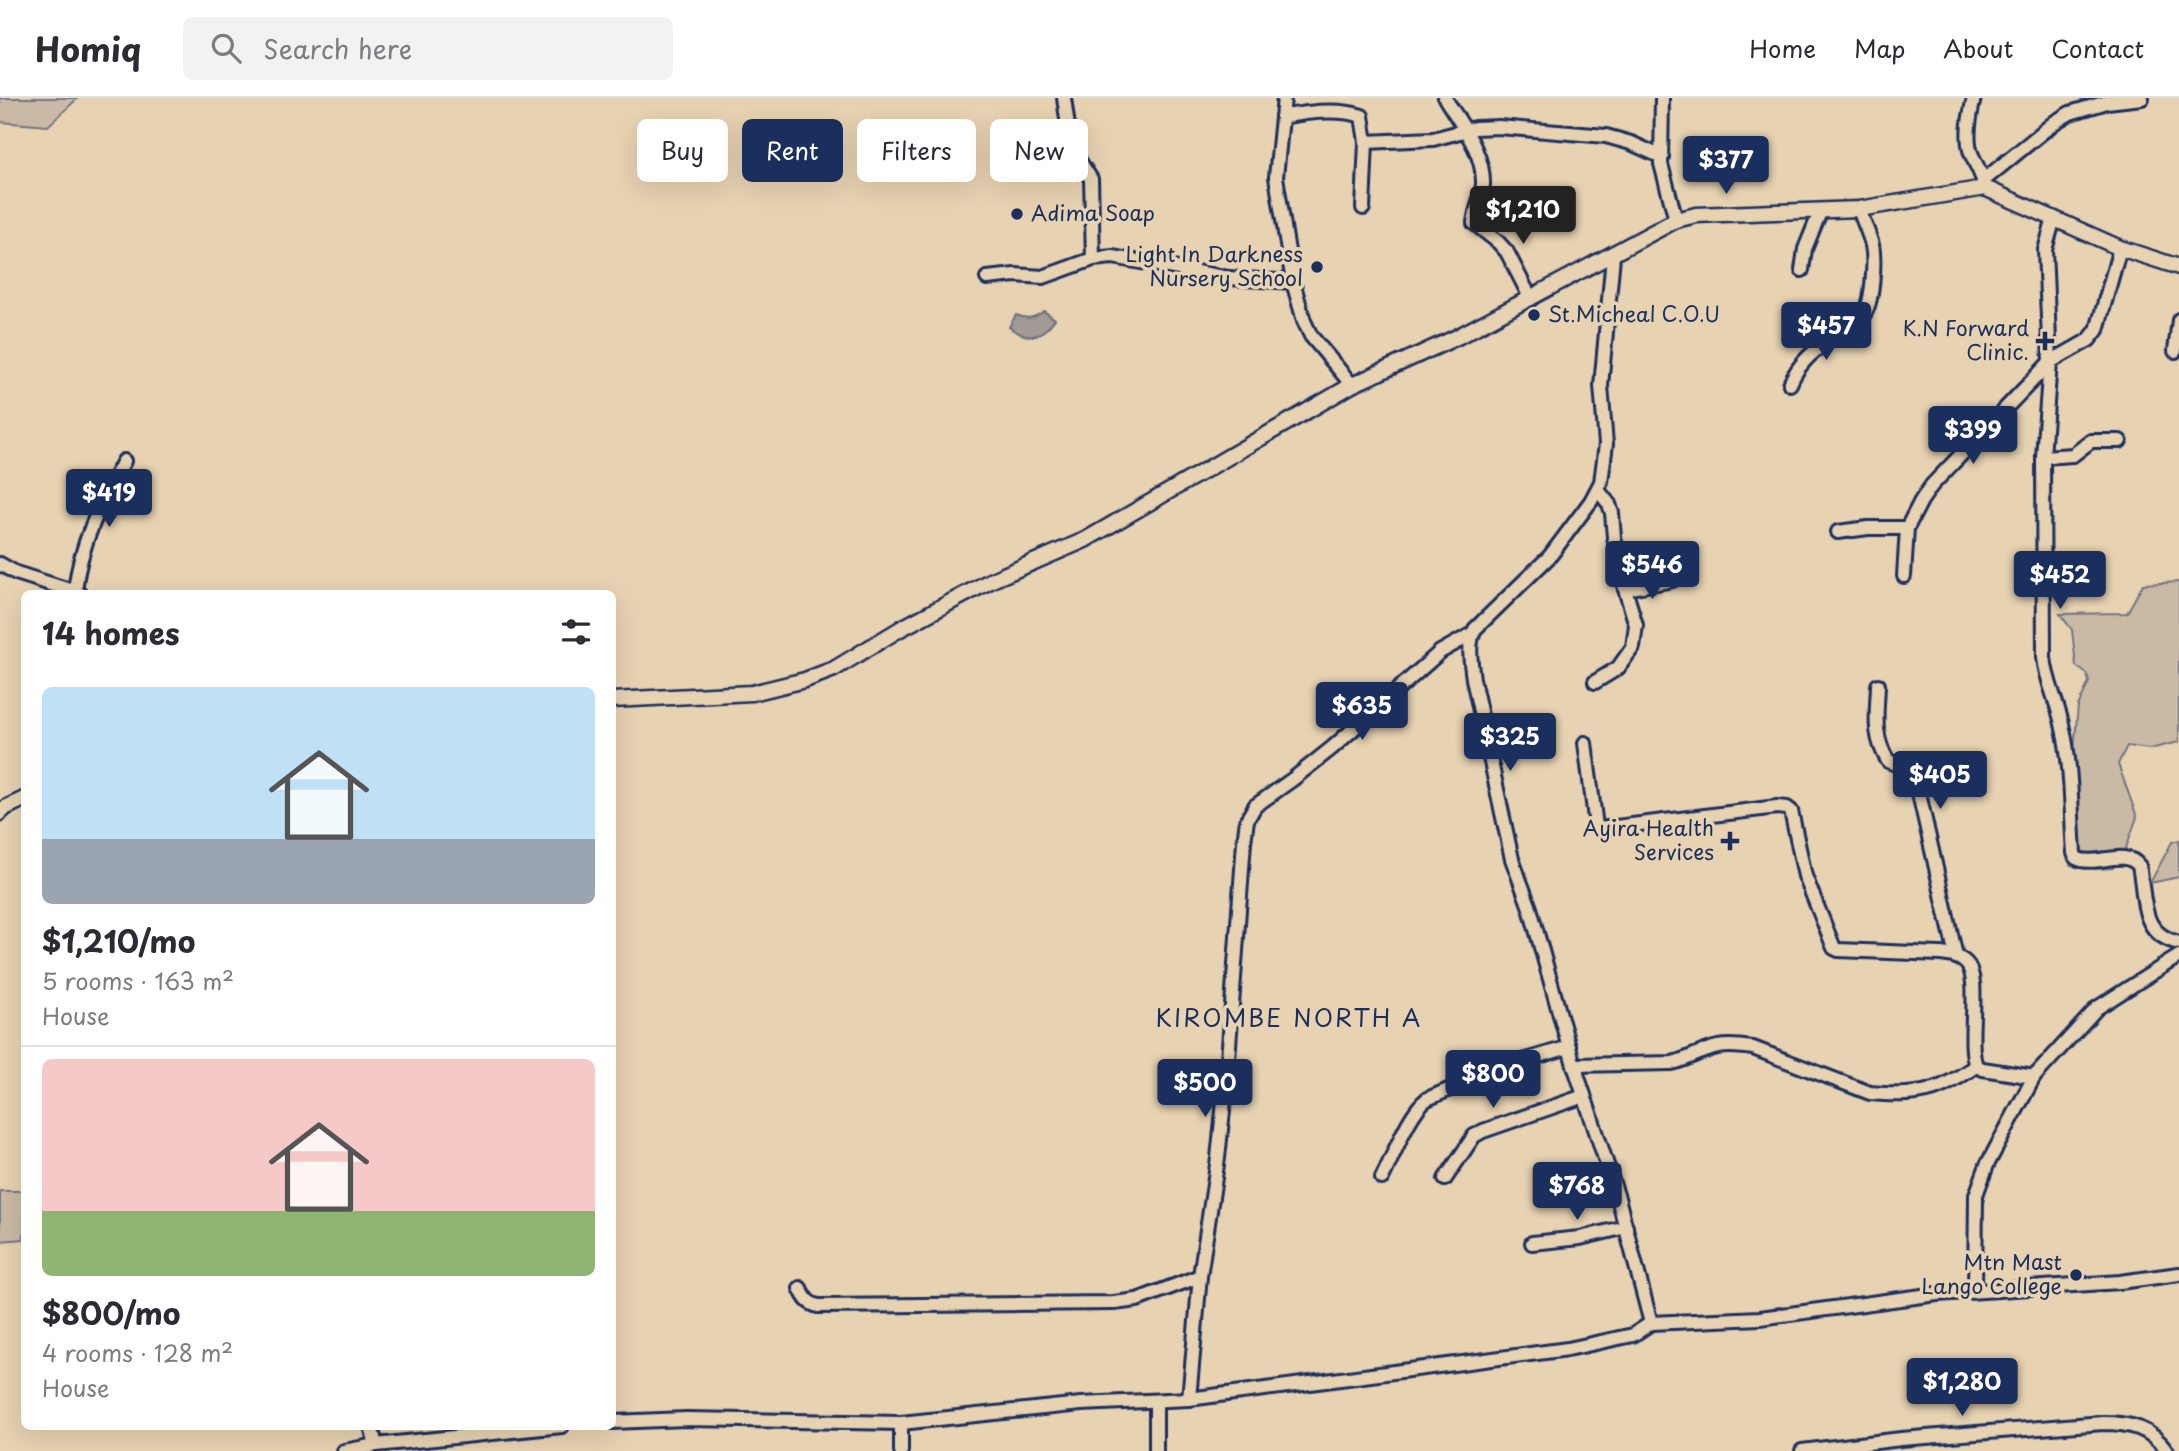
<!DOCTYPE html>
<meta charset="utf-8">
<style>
:root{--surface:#fff;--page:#f2f2f3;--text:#2b2b33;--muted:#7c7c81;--line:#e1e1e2;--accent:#1b2f5e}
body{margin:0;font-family:"Playpen Sans",sans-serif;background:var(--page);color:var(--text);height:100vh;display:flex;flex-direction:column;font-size:26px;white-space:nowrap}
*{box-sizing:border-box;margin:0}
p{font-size:23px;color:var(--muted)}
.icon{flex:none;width:38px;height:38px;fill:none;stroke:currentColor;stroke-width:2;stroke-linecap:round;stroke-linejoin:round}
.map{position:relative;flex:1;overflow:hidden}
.sheet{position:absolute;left:21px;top:492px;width:595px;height:840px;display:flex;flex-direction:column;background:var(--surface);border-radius:10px;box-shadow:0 7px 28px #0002}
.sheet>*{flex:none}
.top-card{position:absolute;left:637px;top:21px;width:665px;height:63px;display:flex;gap:14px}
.price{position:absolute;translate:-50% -60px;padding:0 16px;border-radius:7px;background:var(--accent);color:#fff;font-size:23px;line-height:46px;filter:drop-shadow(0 2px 4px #0008)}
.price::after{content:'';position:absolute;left:50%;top:42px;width:21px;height:16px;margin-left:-10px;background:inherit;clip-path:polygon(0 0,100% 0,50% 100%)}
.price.current{background:#222;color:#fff}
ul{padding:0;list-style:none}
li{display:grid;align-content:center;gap:14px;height:371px;padding:0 21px}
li+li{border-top:2px solid var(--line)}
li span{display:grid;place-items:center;height:217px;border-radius:10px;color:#555}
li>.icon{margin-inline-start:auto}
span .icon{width:126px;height:126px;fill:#fffc;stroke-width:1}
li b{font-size:30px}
h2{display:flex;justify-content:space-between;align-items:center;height:84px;padding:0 21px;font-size:30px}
.pill{padding:0 24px;border-radius:10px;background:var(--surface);box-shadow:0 7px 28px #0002;font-size:24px;line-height:63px}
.pill.current{background:var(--accent);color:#fff}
header{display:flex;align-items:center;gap:42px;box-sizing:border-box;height:98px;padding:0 35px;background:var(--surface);border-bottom:2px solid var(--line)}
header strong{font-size:33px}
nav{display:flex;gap:38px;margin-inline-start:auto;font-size:24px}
.search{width:490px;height:63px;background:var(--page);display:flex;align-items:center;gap:18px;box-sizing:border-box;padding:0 24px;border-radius:10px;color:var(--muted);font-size:26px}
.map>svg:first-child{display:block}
</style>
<header>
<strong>Homiq</strong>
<div class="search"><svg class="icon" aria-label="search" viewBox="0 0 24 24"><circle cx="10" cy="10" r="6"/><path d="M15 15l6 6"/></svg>Search here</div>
<nav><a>Home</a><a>Map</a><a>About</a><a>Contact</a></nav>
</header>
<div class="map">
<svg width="2179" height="1353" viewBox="0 0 2179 1353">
<rect width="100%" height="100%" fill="#e7d2b1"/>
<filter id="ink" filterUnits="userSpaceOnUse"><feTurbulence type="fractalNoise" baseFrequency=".0143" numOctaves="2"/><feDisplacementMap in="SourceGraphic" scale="14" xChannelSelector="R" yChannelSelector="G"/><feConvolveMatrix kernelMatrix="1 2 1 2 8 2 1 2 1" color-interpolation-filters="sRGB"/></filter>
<g filter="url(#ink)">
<!-- green -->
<g fill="#cabaa5" stroke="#727482" stroke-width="2">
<polygon points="0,0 78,0 48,28 0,24"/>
<polygon points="2179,484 2179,644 2150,651 2127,648 2118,666 2137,719 2126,750 2113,770 2095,771 2080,751 2073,663 2078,608 2089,584 2087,576 2076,568 2072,532 2060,516 2127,515 2143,486"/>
<polygon points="2179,742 2179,779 2150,785 2172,744"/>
<polygon points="0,1093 24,1093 24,1141 0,1143"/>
</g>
<!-- water -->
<path fill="#a19a95" stroke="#6b6f7f" stroke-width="2" d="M1044,213L1055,221C1041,240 1029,244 1009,229L1016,217C1028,222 1034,220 1044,213Z"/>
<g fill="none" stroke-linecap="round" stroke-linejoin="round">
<defs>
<g id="minor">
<polyline points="1064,0 1070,43 1075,56 1091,81 1093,161"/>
<polyline points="1284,0 1276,79 1293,184 1304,223 1311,238 1352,287"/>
<path d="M1445,0C1461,27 1484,54 1483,86C1482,100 1475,112 1474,125L1498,144L1507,154L1531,201"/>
<polyline points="1662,0 1661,66 1676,122"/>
<path d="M1974,0C1970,16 1966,35 1970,52C1974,65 1983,76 1985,90"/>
<path d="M1282,19C1307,14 1338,10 1362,18L1366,44L1363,110"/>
<polyline points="1366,44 1433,41 1475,30 1499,29 1606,38 1631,45 1662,59"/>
<polyline points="1984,82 2055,24 2070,15 2107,4 2142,0"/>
<path d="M2054,120L2045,152L2050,264L2043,359L2044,559C2046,583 2057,603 2062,626C2072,668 2071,713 2074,755L2076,760C2095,770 2125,749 2139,768C2146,801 2139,836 2179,845"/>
<path d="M1613,158L1601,288L1606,346L1601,384L1591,403L1550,458L1475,531C1467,546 1471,565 1473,581L1512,761L1530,810L1574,967L1618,1100L1651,1225"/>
<polyline points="1802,172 1805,151 1820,114"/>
<polyline points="987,180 1015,177 1043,179 1093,161 1113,159 1229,180 1293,184"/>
<polyline points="2175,253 2179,222"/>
<path d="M1790,286C1802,257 1824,247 1847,230C1853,226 1860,221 1864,216C1873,204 1875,162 1872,147C1869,135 1863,123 1859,111"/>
<polyline points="2043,359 2073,357 2091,343 2120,343"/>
<polyline points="1838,434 1868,430 1907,430"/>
<polyline points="0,466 16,475 79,495"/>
<polyline points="1904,478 1907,430 1921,403 1932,387 2050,264 2089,242 2097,232 2120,150"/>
<polyline points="1625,491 1673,482"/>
<path d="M75,493C80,446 101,404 124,363"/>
<polyline points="1595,584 1618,570 1633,549 1636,527 1625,491 1614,439 1612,415 1609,406 1598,392"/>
<path d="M1878,587C1877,616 1872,637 1888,663L1911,671L1915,678L1956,858"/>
<path d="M1585,645L1596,728L1600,731L1777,709L1787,710L1791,713L1805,778L1834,850L1838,852L1940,856C1949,857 1959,858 1966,865C1982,880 1966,942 1976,968"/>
<path d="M1574,967L1672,965C1685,962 1695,956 1708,952C1722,946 1738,948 1753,950L1870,995C1893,997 1920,998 1942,988C1954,983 1965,975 1976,968L1983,971L2034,979L2097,910L2179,858"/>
<path d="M1382,1080C1393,1059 1409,1014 1427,1001L1502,969L1569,949"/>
<polyline points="1445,1081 1474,1038 1483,1033 1584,998"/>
<polyline points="1532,1145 1580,1140 1626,1129"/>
<path d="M800,1190C805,1200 807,1205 818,1208L1114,1205L1137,1202L1200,1178"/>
<polyline points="1975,1193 1976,1097 1987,1067 2034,979"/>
<polyline points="1189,1301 1200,1178 1218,1060 1227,975 1244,744 1247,722 1255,708 1293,681 1332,650 1440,554 1472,536"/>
<polyline points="1156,1303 1156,1353"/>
<polyline points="612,1324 686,1321 901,1325 1081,1306 1189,1301 1568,1251 1633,1237 1651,1225 1760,1220 1937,1196 2120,1184 2179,1176"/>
<polyline points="371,1328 376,1347"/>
<polyline points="344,1353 376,1347 562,1328"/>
<polyline points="901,1353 901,1325"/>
<path d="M1802,1353L1901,1341L2103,1325C2130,1325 2151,1330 2167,1353"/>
</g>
<g id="tertiary">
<polyline points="612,602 752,595 805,582 834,571 900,531 992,482 1085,442 1352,287 1457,239 1676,122 1696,117 1859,111 1985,90 2120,150 2179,169"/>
<polyline points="0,715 5,710 24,701"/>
</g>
</defs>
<!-- minor casing -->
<use href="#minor" stroke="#1b2f5e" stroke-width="18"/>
<!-- tertiary casing -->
<use href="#tertiary" stroke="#1b2f5e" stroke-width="19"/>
<!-- minor -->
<use href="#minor" stroke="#e7d2b1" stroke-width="12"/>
<!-- tertiary -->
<use href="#tertiary" stroke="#e7d2b1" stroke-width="14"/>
</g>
</g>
<!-- markers -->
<g fill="#1b2f5e" stroke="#e7d2b1" stroke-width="2.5">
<circle cx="1017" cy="116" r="7"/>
<circle cx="1317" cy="169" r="7"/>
<circle cx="1534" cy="217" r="7"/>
<path d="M2041.5 232.5h7v7h7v7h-7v7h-7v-7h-7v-7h7z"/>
<path d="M1726.5 732.5h7v7h7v7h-7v7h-7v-7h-7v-7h7z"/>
<circle cx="2076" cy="1177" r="7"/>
</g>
<g text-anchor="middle" stroke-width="7" stroke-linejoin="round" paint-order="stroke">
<!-- poi labels -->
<g font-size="21" fill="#1b2f5e" stroke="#e7d2b1" text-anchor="end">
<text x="1031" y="123" text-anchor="start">Adima Soap</text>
<text x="1303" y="164">Light In Darkness<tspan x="1303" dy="24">Nursery School</tspan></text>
<text x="1548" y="224" text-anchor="start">St.Micheal C.O.U</text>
<text x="2029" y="238">K.N Forward<tspan x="2029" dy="24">Clinic.</tspan></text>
<text x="1714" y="738">Ayira Health<tspan x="1714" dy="24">Services</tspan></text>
<text x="2062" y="1172">Mtn Mast<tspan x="2062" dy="24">Lango College</tspan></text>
</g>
<!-- quarter labels -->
<g font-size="24" letter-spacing="2" fill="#1b2f5e" stroke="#e7d2b1">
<text x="1289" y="929">KIROMBE NORTH A</text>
</g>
</g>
</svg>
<b class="price" style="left:1726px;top:98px">$377</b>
<b class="price current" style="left:1523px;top:148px">$1,210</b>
<b class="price" style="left:1826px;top:264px">$457</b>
<b class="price" style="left:1973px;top:368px">$399</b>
<b class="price" style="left:109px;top:431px">$419</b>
<b class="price" style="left:1652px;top:503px">$546</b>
<b class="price" style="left:2060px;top:513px">$452</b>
<b class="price" style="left:1362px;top:644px">$635</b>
<b class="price" style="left:1510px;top:675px">$325</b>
<b class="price" style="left:1940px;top:713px">$405</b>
<b class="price" style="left:1493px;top:1012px">$800</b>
<b class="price" style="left:1205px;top:1021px">$500</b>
<b class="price" style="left:1577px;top:1124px">$768</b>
<b class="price" style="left:1962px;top:1320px">$1,280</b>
<div class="top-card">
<a class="pill">Buy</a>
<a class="pill current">Rent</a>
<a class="pill">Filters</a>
<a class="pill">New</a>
</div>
<section class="sheet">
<h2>14 homes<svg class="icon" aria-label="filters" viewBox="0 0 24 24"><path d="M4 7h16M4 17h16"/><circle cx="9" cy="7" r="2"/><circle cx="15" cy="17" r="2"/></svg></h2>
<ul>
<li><span style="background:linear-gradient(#bfe0f5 70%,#9aa5b1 0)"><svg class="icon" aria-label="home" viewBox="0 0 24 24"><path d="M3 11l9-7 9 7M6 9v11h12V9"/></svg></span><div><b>$1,210/mo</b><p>5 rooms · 163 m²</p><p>House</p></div></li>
<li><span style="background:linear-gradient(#f6c9c9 70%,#8fb573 0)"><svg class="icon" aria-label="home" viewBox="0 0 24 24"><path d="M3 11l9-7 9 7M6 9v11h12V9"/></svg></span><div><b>$800/mo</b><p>4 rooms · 128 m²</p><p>House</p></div></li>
</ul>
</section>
</div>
